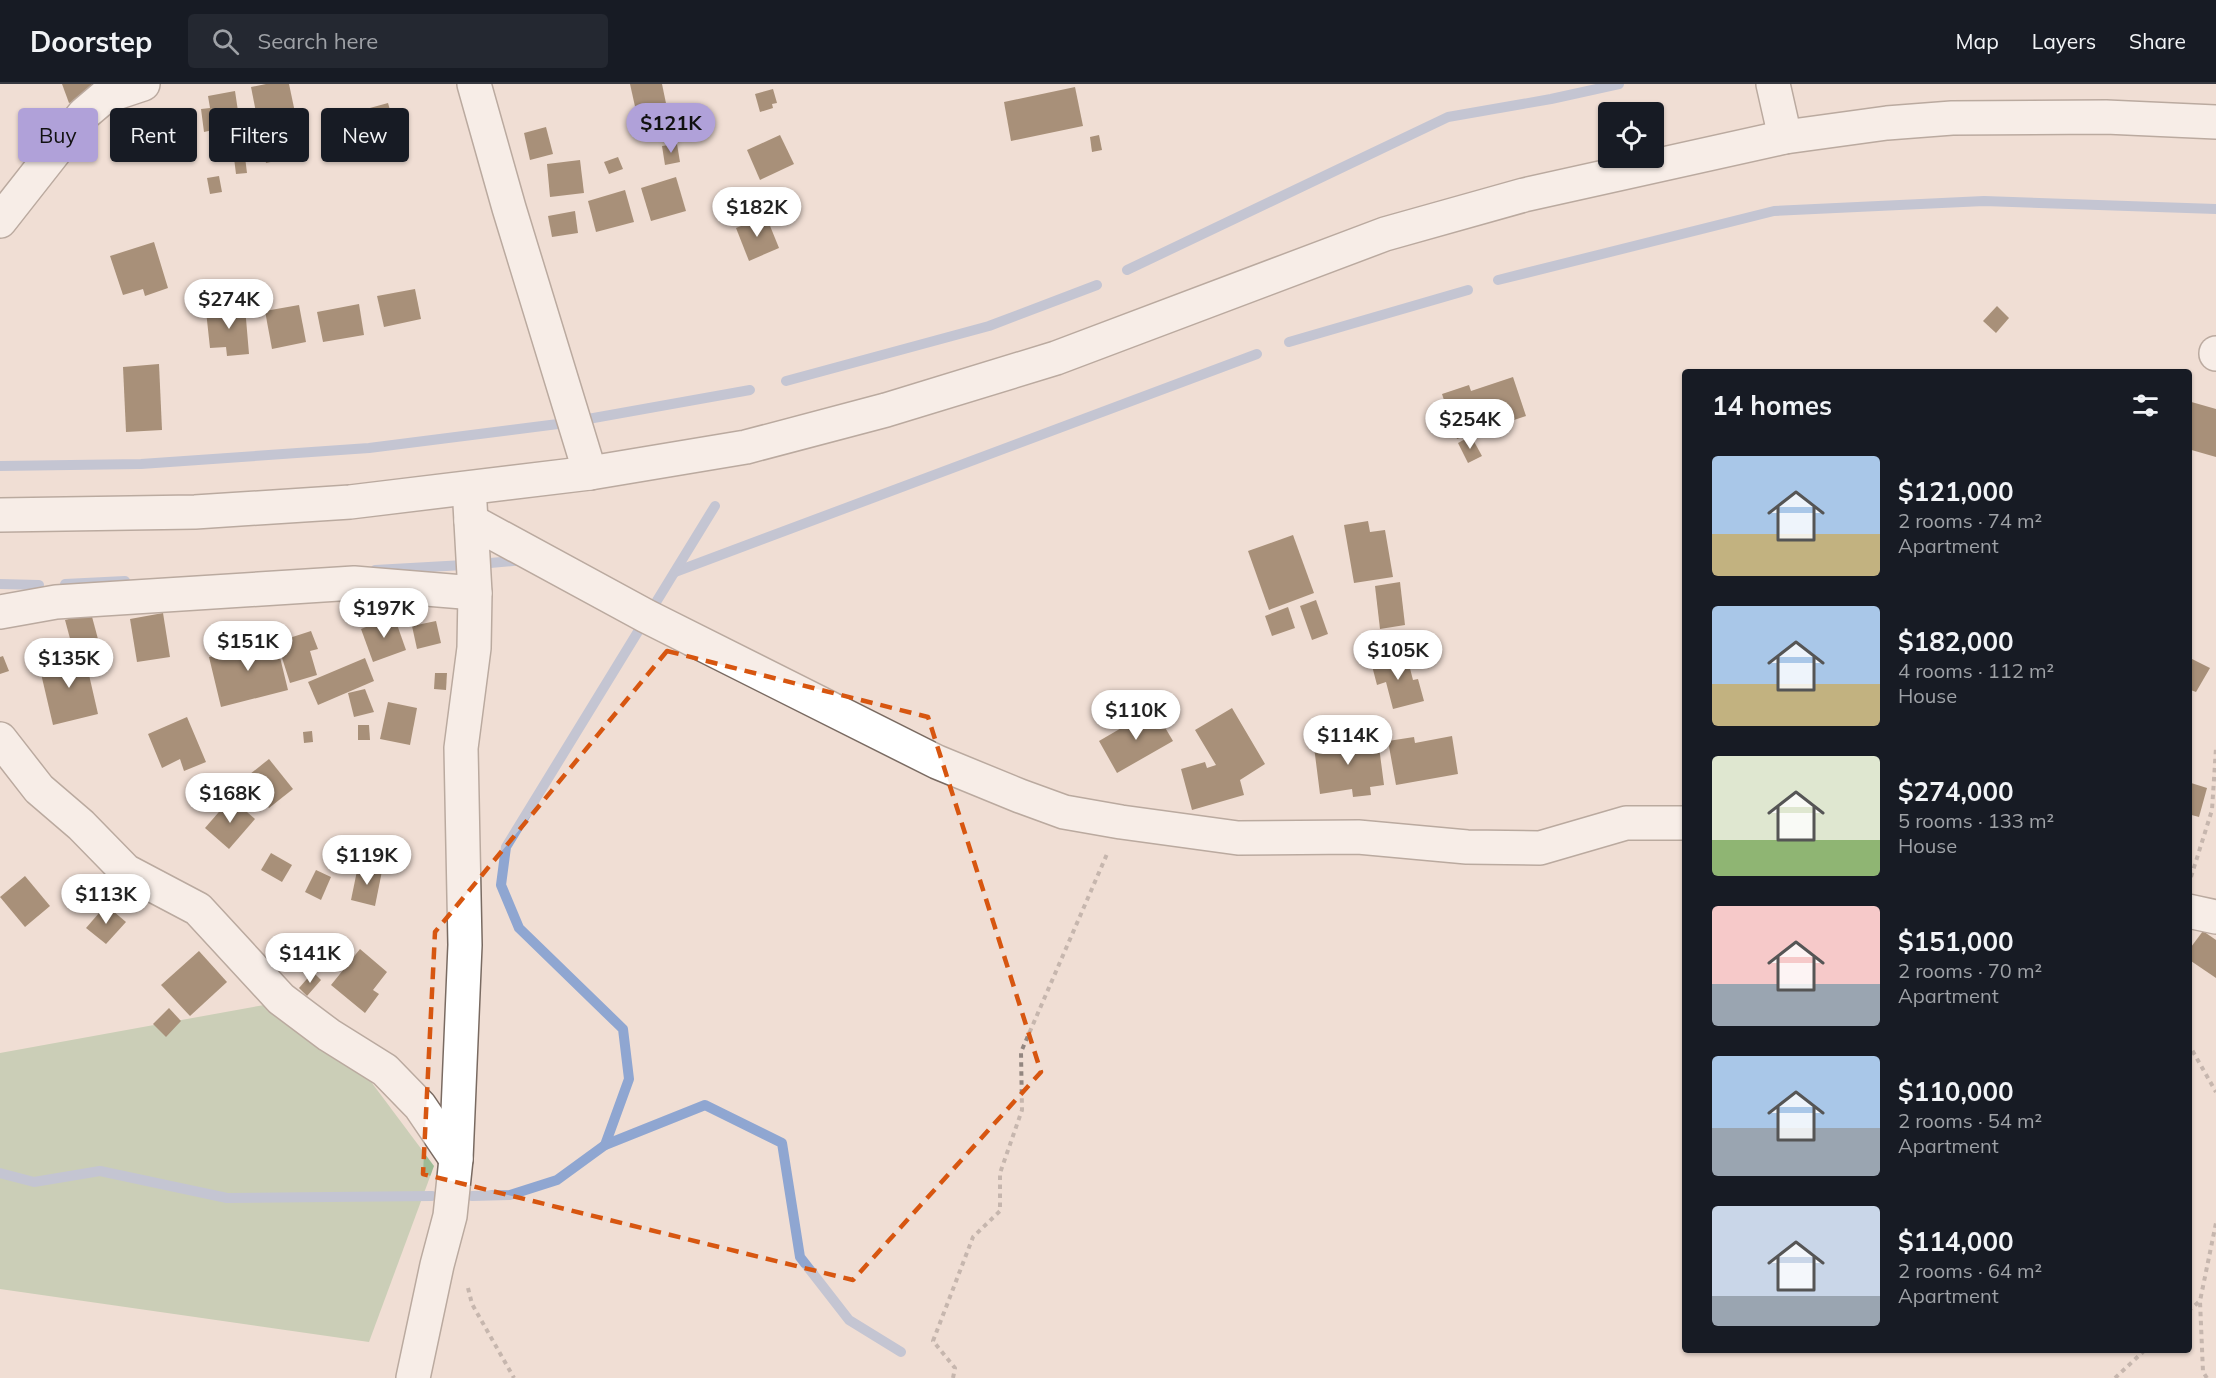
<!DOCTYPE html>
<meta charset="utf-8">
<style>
:root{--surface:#171b24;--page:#242831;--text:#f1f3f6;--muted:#9ea1a6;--line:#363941;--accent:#b0a1d9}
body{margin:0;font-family:Mulish,sans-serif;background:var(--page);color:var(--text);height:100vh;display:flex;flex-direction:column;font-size:22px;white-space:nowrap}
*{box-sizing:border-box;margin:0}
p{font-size:20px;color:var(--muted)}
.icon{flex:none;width:33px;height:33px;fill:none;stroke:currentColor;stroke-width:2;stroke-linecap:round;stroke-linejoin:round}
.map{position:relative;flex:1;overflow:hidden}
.details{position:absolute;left:1682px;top:285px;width:510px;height:984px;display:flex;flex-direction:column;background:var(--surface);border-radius:6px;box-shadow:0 2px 4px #0004}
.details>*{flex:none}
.top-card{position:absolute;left:18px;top:24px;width:570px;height:54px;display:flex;gap:12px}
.fabs{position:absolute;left:1598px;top:18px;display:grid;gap:12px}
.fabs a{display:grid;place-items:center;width:66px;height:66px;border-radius:6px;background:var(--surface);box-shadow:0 2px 4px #0004;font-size:30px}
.price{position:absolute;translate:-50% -51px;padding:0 14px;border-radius:21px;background:#fff;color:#222;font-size:20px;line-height:39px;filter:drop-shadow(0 2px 3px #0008)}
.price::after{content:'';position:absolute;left:50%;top:36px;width:18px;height:14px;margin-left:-9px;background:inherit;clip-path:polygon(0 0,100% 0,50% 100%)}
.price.active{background:var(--accent);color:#111}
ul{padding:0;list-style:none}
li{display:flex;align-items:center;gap:18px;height:150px;padding:0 30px}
li span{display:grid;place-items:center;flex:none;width:168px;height:120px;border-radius:6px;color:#555}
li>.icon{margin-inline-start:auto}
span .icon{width:72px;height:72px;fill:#fffc;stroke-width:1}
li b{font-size:26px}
h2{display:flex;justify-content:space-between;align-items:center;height:72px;padding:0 30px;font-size:26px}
.pill{padding:0 21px;border-radius:6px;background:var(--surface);box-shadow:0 2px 4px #0004;font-size:21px;line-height:54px}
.pill.active{background:var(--accent);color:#111}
header{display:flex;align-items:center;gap:36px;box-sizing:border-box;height:84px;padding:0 30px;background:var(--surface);border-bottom:2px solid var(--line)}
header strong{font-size:28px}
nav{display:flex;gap:33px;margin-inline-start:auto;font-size:21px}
.search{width:420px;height:54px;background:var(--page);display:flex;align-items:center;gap:15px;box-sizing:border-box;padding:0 21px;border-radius:6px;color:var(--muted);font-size:22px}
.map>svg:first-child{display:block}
</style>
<header>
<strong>Doorstep</strong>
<div class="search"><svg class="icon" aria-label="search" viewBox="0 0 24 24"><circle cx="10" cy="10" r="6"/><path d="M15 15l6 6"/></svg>Search here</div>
<nav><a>Map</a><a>Layers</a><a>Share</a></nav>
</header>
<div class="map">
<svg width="2216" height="1294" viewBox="0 0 2216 1294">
<rect width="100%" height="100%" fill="#f0ded4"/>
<!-- green -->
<polygon fill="#9dbb95" points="264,921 366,991 434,1082 369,1258 0,1205 0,969"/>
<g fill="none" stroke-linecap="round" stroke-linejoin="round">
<!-- stream -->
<g stroke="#8fa6d1" stroke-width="10">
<polyline points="1127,186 1448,33 1551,15 1619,0"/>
<polyline points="1498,196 1774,127 1984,117 2216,125"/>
<polyline points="1289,258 1468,206"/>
<polyline points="786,297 989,242 1097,201"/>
<polyline points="588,335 750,306"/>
<polyline points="0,382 141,380 369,364 558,340"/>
<polyline points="490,479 524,476"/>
<polyline points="375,486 464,481"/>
<polyline points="675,488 1257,270"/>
<polyline points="0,500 39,501"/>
<polyline points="65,500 125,497"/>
<polyline points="605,1061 629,995 623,945 519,844 501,801 506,763 715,422"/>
<polyline points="0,1089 34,1098 100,1087 227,1114 432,1112"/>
<polyline points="472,1112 510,1111 557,1096 605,1061 705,1021 782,1059 800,1173 849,1236 901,1268"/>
</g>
</g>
<!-- building -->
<g fill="#51320c">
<polygon points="62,0 122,0 69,19"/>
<polygon points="266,0 289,0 304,71 266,79 251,3"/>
<polygon points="630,0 662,0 668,29 638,36"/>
<polygon points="1075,3 1083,42 1011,57 1004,18"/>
<polygon points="773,5 777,19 772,20 773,24 760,28 755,10"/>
<polygon points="235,7 242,54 215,59 213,46 204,48 201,25 210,24 208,12"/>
<polygon points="388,19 394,40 366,48 359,27"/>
<polygon points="546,43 553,70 530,76 524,49"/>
<polygon points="780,51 794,80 760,96 747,66"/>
<polygon points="1099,51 1102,66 1092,68 1090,53"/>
<polygon points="677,60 680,78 665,81 662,62"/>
<polygon points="244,65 247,89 236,90 233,66"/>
<polygon points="618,73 623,85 609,90 604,78"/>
<polygon points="580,76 584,109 550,113 547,80"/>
<polygon points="219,92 222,108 210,110 207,94"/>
<polygon points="676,93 686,127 651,137 641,104"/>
<polygon points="625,106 634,138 596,148 588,117"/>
<polygon points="575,127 578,149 552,153 548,132"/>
<polygon points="766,132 779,164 749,177 736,144"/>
<polygon points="154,158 168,204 145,212 143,205 123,211 110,172"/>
<polygon points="415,205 421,235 384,243 377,212"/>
<polygon points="359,220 364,251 323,258 317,228"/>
<polygon points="299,221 306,258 272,265 265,227"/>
<polygon points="1997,222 2009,234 1996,249 1983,237"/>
<polygon points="245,223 249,270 227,272 226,263 210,264 206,227"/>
<polygon points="159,280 162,346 126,348 123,283"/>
<polygon points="1513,293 1526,332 1457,355 1442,310 1469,301 1471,307"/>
<polygon points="2188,317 2216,325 2216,373 2188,365"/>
<polygon points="1471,352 1482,372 1468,379 1458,359"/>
<polygon points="1368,437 1370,448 1385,446 1393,493 1354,499 1344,441"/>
<polygon points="1293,451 1314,509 1269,526 1248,467"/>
<polygon points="1400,498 1405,541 1380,545 1375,502"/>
<polygon points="1316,516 1328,550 1312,556 1300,522"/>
<polygon points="1288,523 1295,544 1272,552 1265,532"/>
<polygon points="91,529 98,555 72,562 65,536"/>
<polygon points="163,529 170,573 137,578 130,535"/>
<polygon points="394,532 406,566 373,578 361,545"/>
<polygon points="436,537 441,559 417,565 412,542"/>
<polygon points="311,547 318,565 310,567 317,591 290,599 277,558"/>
<polygon points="257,552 259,560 276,557 288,606 221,623 209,573 229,569 227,560"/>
<polygon points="84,569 98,630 53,641 39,581"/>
<polygon points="1406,569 1413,596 1418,595 1424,617 1393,625 1386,598 1377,601 1371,578"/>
<polygon points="3,572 9,587 0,590 0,573"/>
<polygon points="2188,573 2210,584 2196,608 2188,605"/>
<polygon points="365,574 374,597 318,621 308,598"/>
<polygon points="435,589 447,589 446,606 434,605"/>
<polygon points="365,605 374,628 354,633 348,609"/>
<polygon points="388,618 417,624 410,661 380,655"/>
<polygon points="1232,624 1265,680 1240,696 1244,711 1192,726 1181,685 1205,678 1207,684 1216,681 1195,646"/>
<polygon points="1154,625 1173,657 1117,689 1099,657"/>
<polygon points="187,633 206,678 184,687 180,675 162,684 148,650"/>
<polygon points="358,641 369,641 370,656 358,656"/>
<polygon points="312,647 313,658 304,659 303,648"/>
<polygon points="1338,652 1340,661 1378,655 1384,701 1370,703 1371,711 1353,713 1352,705 1320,710 1313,655"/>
<polygon points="1452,652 1458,690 1396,701 1388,657 1414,653 1415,659"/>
<polygon points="269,675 293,705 269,724 245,694"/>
<polygon points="2188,698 2207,704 2199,733 2188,730"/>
<polygon points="231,714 255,735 229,765 205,744"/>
<polygon points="271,769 292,781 282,798 261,786"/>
<polygon points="358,782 382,787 375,822 351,816"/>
<polygon points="316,786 331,793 321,816 305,808"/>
<polygon points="25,792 50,822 25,843 0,813"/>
<polygon points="106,821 126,838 106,860 86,844"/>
<polygon points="2203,847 2216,856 2216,894 2188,875 2188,867"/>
<polygon points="360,865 387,888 373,906 379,910 365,929 331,901"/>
<polygon points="199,867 227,898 190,932 161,901"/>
<polygon points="313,888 321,896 307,912 299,904"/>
<polygon points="169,924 181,937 166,953 153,940"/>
</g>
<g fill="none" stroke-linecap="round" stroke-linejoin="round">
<defs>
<g id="minor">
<polyline points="474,0 509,124 590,389"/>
<polyline points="1773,0 1785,53"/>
<polyline points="0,137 84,30 104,13 143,0"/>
<polyline points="2216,270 2216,269"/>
<polyline points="471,437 646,532 937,678 1020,712 1064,728 1121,738 1238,754 1358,753 1467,763 1540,764 1626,739 1684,739"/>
<polyline points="0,528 56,518 354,499 475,509"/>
<polyline points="0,655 39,705 81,741 126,787 198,825 281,915 329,951 385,986 420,1022 456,1075"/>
<polyline points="2188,827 2216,833"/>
<polyline points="413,1294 437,1181 450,1132 456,1075 465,861 461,664 474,564 475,509 470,420"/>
</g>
<polyline id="major" points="0,431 195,428 350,418 590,389 746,363 886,326 1056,274 1385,150 1524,111 1785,53 1887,39 1952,34 2106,33 2216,38"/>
</defs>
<!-- minor casing -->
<use href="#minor" stroke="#796a61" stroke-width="36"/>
<!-- major casing -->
<use href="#major" stroke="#796a61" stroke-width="36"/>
<!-- path -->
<g stroke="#928680" stroke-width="4" stroke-dasharray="4.5 4.5" stroke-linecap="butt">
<polyline points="2191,793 2212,726 2216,664"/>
<polyline points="2188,959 2216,1008"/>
<polyline points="468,1204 472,1220 514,1294"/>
<polyline points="2188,1227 2200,1217"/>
<polyline points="953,1294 955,1284 933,1257 973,1153 1000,1127 1000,1089 1022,1026 1021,968 1107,770"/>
<polyline points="2115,1294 2145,1266"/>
<polyline points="2207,1294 2203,1288 2200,1217 2216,1139"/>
</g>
<!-- minor -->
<use href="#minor" stroke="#fff" stroke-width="33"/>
<!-- major -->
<use href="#major" stroke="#fff" stroke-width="33"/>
</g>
<!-- marked area -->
<path d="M0 0H2216V1294H0ZM667,567L928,633L1041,988L853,1196L423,1090L435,848Z" fill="#f0ded4" fill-opacity=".55" fill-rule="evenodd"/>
<path fill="none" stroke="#d75610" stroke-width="4.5" stroke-dasharray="12 8" stroke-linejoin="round" d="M667,567L928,633L1041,988L853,1196L423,1090L435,848Z"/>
</svg>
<div class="fabs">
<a><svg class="icon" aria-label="locate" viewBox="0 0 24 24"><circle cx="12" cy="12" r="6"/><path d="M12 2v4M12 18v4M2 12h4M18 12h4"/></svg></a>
</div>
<b class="price active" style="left:671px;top:70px">$121K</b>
<b class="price" style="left:757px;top:154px">$182K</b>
<b class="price" style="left:229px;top:246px">$274K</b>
<b class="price" style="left:1470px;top:366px">$254K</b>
<b class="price" style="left:384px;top:555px">$197K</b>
<b class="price" style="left:248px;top:588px">$151K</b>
<b class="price" style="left:1398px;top:597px">$105K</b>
<b class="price" style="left:69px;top:605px">$135K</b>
<b class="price" style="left:1136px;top:657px">$110K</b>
<b class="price" style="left:1348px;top:682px">$114K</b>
<b class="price" style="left:230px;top:740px">$168K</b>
<b class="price" style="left:367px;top:802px">$119K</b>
<b class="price" style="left:106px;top:841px">$113K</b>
<b class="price" style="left:310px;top:900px">$141K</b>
<div class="top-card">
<a class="pill active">Buy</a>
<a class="pill">Rent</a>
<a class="pill">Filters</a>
<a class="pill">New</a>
</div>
<section class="details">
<h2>14 homes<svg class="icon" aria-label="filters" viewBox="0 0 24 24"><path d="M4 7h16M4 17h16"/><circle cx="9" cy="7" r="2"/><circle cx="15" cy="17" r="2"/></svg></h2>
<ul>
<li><span style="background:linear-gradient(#a9c7e8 65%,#c2b280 0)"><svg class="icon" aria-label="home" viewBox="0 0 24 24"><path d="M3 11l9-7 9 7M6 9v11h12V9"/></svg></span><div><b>$121,000</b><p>2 rooms · 74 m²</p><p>Apartment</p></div></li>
<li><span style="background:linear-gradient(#a9c7e8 65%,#c2b280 0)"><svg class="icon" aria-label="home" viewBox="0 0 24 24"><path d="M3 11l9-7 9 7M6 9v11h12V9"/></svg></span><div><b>$182,000</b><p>4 rooms · 112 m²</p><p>House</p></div></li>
<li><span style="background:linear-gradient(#dfe7d0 70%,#8fb573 0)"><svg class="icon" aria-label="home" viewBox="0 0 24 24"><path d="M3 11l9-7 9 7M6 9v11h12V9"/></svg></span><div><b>$274,000</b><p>5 rooms · 133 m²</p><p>House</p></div></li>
<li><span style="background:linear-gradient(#f6c9c9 65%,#9aa5b1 0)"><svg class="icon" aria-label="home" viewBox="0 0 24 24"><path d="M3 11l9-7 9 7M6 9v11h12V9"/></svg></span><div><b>$151,000</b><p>2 rooms · 70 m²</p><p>Apartment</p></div></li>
<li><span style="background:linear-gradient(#a9c7e8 60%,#9aa5b1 0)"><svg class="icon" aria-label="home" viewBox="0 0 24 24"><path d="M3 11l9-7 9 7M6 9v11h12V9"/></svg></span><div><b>$110,000</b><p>2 rooms · 54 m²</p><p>Apartment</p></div></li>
<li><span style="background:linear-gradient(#c9d6e8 75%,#9aa5b1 0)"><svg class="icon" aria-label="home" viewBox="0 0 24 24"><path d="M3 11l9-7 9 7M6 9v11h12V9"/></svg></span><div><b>$114,000</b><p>2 rooms · 64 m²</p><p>Apartment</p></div></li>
</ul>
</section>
</div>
